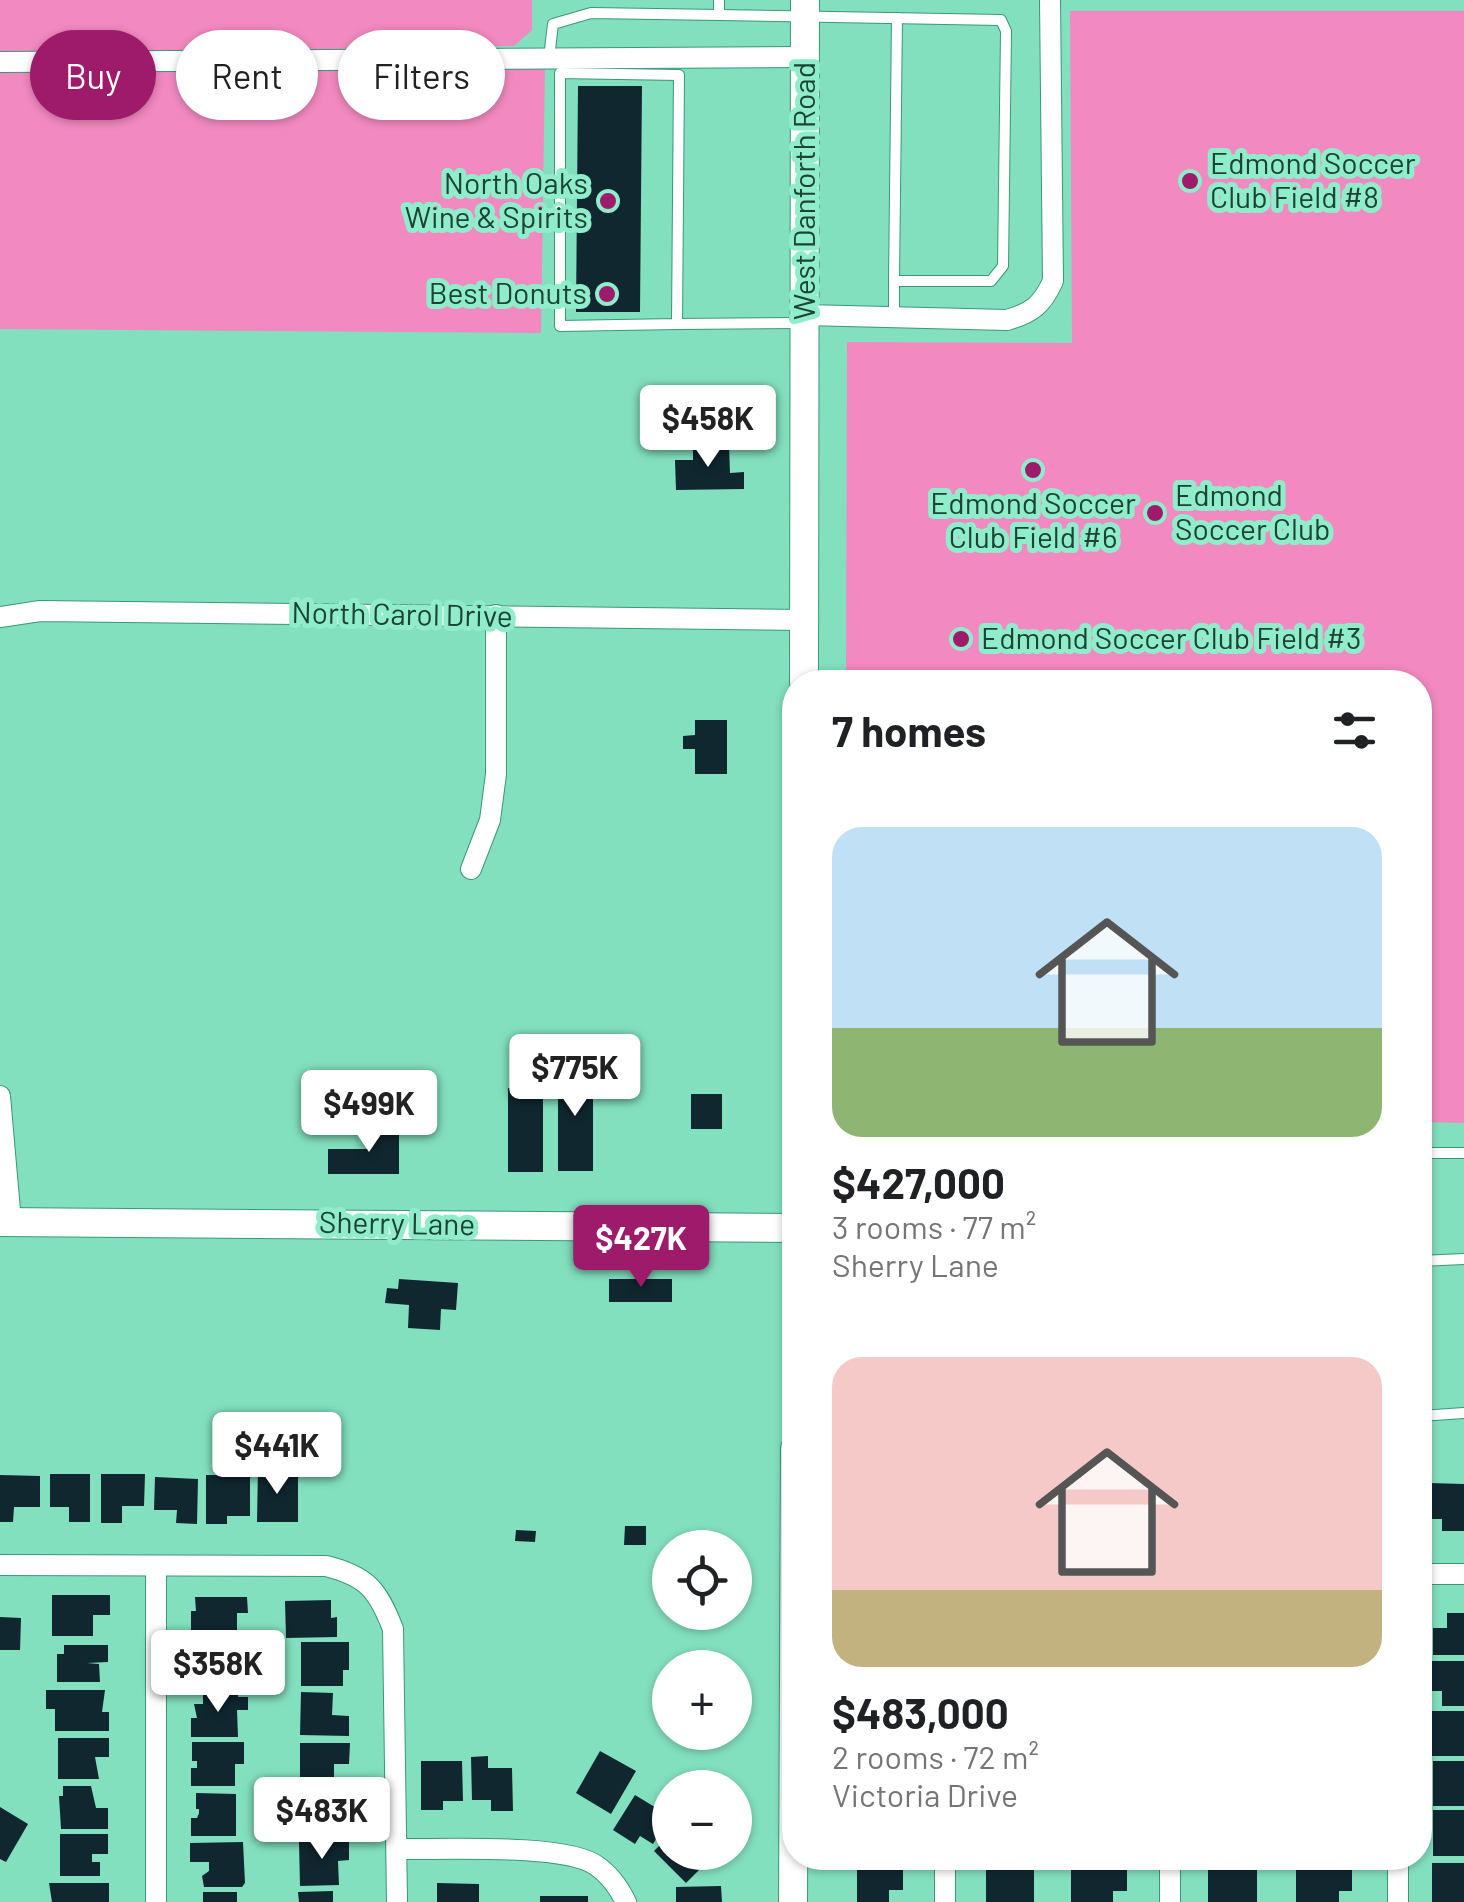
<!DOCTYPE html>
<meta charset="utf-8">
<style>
:root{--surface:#fff;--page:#f2f2f2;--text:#202124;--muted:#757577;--accent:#9e1b6c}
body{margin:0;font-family:Barlow,sans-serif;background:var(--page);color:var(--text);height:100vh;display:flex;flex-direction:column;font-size:38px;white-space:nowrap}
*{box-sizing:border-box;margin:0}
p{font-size:32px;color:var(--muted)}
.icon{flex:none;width:55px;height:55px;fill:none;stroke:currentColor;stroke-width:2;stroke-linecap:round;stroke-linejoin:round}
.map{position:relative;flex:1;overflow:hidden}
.sheet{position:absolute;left:782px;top:670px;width:650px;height:1200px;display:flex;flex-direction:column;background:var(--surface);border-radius:40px;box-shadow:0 2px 8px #0004}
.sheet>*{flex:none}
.top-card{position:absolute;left:30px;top:30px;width:602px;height:90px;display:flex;gap:20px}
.buttons{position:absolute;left:652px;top:1530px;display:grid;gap:20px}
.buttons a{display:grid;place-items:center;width:100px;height:100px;border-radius:50%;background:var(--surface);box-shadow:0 2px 8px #0004;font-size:50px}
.price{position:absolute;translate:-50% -85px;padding:0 22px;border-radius:10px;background:#fff;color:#222;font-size:32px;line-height:65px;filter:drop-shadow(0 2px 5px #0008)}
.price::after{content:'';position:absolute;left:50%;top:60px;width:30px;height:22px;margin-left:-15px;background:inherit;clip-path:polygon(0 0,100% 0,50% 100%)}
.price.active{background:var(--accent);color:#fff}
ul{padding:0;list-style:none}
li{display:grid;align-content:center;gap:20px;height:530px;padding:0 50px}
li span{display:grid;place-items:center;height:310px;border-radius:30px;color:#555}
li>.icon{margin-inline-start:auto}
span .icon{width:180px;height:180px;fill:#fffc;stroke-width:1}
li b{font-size:42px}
h2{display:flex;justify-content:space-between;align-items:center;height:120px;padding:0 50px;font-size:42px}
.pill{padding:0 35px;border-radius:45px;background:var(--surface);box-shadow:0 2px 8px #0004;font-size:35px;line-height:90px}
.pill.active{background:var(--accent);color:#fff}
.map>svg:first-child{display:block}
</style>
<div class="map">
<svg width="1464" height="1902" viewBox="0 0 1464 1902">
<rect width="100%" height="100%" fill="#83e0be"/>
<!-- green -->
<g fill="#f289c0">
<polygon points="0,0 532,0 532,30 514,46 212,51 545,64 541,333 0,329"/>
<polygon points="1070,11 1464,11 1464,1123 1420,1122 1420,682 846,682 847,342 1072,343"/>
</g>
<!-- building -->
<g fill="#102730">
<polygon points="578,86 642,86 640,312 576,312"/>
<polygon points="729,445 730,473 744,472 744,489 676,490 675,460 693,460 693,446"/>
<polygon points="695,720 727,720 727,774 695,774 695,749 683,749 683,736 695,735"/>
<rect x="558" y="1067" width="35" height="104"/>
<rect x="508" y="1088" width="35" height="84"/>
<rect x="691" y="1094" width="31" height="35"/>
<polygon points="368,1126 399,1126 399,1174 328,1174 328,1149 368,1149"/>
<polygon points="399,1279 458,1283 456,1310 441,1309 440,1330 408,1328 409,1305 385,1303 387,1288 398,1289"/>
<rect x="609" y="1279" width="63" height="23"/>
<polygon points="258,1467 275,1467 275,1474 298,1475 298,1522 257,1522"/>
<polygon points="50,1474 90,1474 90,1522 69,1522 69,1507 50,1507"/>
<polygon points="101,1474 145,1474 144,1506 122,1506 122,1523 101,1523"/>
<polygon points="0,1475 40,1476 40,1507 14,1507 13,1522 0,1522"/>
<polygon points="206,1475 250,1475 250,1516 227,1516 227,1524 206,1524"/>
<polygon points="155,1477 198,1479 197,1524 176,1523 177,1510 154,1510"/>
<polygon points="1429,1483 1464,1484 1464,1531 1442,1531 1442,1519 1429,1519"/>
<polygon points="625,1526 646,1526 646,1545 624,1545"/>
<polygon points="516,1530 536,1531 535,1542 515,1541"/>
<polygon points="52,1595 110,1595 110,1615 93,1615 93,1636 52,1636"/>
<polygon points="195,1597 247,1597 248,1613 237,1613 237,1637 191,1637 191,1611 196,1611"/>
<polygon points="331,1600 331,1618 337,1617 337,1637 286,1638 285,1601"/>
<polygon points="1447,1613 1464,1613 1464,1655 1433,1655 1433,1628 1447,1628"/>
<polygon points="0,1617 21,1618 20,1650 0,1650"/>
<polygon points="301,1642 349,1642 349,1670 343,1670 343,1686 301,1686"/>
<polygon points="192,1644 239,1644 239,1687 199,1687 198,1671 208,1671 211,1664 192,1664"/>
<polygon points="64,1645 108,1645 108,1662 87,1663 99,1664 100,1682 57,1682 57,1654 64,1654"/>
<polygon points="1431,1661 1464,1661 1464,1706 1442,1706 1442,1691 1431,1691"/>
<polygon points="46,1690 105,1690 102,1712 109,1712 109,1731 55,1731 55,1709 46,1709"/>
<polygon points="238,1692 238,1697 248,1697 248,1710 237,1710 238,1737 191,1737 191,1718 197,1718 194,1704 203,1704 203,1693"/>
<polygon points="301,1692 333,1693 332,1715 349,1716 349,1736 300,1735"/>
<rect x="1431" y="1711" width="33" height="45"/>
<polygon points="58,1738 109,1738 109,1757 95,1757 99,1779 58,1779"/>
<polygon points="192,1742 244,1742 244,1764 235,1764 235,1786 191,1786 191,1768 197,1768 197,1761 192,1761"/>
<polygon points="300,1743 350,1743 349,1764 334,1764 334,1785 300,1784"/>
<polygon points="600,1751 636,1771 611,1814 576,1793"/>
<polygon points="488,1756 488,1768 512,1768 513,1811 491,1811 491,1800 472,1800 471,1757"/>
<polygon points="421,1761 462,1761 463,1801 443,1801 443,1810 421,1810"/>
<rect x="1433" y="1761" width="31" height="45"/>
<polygon points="63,1786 91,1786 96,1808 108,1808 108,1829 61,1829 59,1796 63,1796"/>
<polygon points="340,1791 341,1815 349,1815 349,1835 305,1836 304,1792"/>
<polygon points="196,1793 236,1794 236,1836 191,1836 191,1818 197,1818 199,1813 199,1809 196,1809"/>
<polygon points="635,1795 658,1809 664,1800 670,1804 670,1817 653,1844 640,1836 635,1844 613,1830"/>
<polygon points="0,1807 28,1824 6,1862 0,1859"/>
<rect x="1433" y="1810" width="31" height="46"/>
<polygon points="60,1834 108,1834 108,1854 92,1854 92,1862 100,1862 100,1876 60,1876"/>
<polygon points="670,1835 670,1852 717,1852 686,1883 654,1851"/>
<polygon points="349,1841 349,1860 338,1861 339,1885 300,1886 299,1842"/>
<polygon points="243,1842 245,1883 242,1887 204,1887 202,1876 209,1871 209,1862 190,1862 190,1843"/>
<polygon points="1296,1860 1352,1860 1352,1891 1339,1891 1339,1902 1296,1902"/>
<rect x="1208" y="1861" width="49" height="41"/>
<polygon points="1071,1862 1127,1862 1127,1891 1113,1891 1113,1902 1071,1902"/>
<polygon points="857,1863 903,1863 903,1890 889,1890 889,1902 857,1902"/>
<rect x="986" y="1863" width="48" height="39"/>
<rect x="1432" y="1863" width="32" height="39"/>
<polygon points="49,1883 109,1883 109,1902 52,1902"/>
<polygon points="437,1883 479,1884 479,1902 437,1902"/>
<polygon points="721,1886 722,1902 676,1902 676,1887"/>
<polygon points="333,1891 333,1902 299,1902 298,1892"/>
<rect x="203" y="1892" width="34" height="10"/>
<rect x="540" y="1896" width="48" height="6"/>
</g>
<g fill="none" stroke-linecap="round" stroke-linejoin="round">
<defs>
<g id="lane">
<polyline points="719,15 1001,20 1006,31 1003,266 991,281 894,281 894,316"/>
<polyline points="549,58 553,24 591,13 719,15 719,0"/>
<polyline points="894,281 897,18"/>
<polyline points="677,324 560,326 560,73 679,75 677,324 804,323"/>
<polyline points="1420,1153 1464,1153"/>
<polyline points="1420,1261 1464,1259"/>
<polyline points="1420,1416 1464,1413"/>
</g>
<g id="street">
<polyline points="0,62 805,57"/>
<path d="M805,315L1007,320C1032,313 1042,305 1053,281L1050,0"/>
<polyline points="0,617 40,611 804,620"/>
<polyline points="471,869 490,820 496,774 496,615"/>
<polyline points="0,1096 11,1222"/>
<path d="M0,1565L326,1566C367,1576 378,1590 393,1629L397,1902"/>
<polyline points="156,1566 156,1902"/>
<polyline points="1420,1574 1464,1574"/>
<path d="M397,1849C440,1850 566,1843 597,1866C610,1875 619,1888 626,1902"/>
<polyline points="1170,1858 1170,1902"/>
<polyline points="1398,1858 1398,1902"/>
<polyline points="945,1902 945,1858"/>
</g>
<g id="secondary">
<polyline points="804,682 805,0"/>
<polyline points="0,1222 795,1228"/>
<polyline points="793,1902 795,1449"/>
</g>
</defs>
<!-- lane casing -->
<use href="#lane" stroke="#38987a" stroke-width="12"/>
<!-- street casing -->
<use href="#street" stroke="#38987a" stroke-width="22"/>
<!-- secondary casing -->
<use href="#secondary" stroke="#38987a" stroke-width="30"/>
<!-- lane -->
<use href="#lane" stroke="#fff" stroke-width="10"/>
<!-- street -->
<use href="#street" stroke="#fff" stroke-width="20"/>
<!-- secondary -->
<use href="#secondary" stroke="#fff" stroke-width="28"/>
</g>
<!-- markers -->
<g fill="#9e1b6c" stroke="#90edcb" stroke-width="4">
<circle cx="1190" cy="181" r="10"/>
<circle cx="608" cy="201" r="10"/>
<circle cx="607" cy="294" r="10"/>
<circle cx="1033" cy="470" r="10"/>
<circle cx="1155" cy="513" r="10"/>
<circle cx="961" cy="639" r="10"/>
</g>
<g text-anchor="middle" stroke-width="10" stroke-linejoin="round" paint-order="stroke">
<!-- poi labels -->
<g font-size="30" fill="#1c4336" stroke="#90edcb" text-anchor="start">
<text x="1210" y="174">Edmond Soccer<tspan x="1210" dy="34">Club Field #8</tspan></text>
<text x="588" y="194" text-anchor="end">North Oaks<tspan x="588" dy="34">Wine &amp; Spirits</tspan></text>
<text x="587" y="304" text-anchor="end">Best Donuts</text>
<text x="1175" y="506">Edmond<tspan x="1175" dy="34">Soccer Club</tspan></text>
<text x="1033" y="514" text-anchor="middle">Edmond Soccer<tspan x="1033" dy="34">Club Field #6</tspan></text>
<text x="981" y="649">Edmond Soccer Club Field #3</text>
</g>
<!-- street labels -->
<g font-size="30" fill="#1c4336" stroke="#90edcb">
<text transform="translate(805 191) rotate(-90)" y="10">West Danforth Road</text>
<text transform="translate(402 615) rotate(1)" y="10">North Carol Drive</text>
<text transform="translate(397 1224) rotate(1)" y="10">Sherry Lane</text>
</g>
</g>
</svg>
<div class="buttons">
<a><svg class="icon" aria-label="locate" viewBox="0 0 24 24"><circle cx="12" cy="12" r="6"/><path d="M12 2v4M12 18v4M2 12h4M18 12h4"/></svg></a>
<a>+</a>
<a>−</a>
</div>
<b class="price" style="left:708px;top:470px">$458K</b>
<b class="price" style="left:575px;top:1119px">$775K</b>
<b class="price" style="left:369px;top:1155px">$499K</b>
<b class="price active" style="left:641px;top:1290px">$427K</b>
<b class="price" style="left:277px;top:1497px">$441K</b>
<b class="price" style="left:218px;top:1715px">$358K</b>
<b class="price" style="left:322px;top:1862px">$483K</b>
<div class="top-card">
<a class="pill active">Buy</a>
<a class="pill">Rent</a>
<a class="pill">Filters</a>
</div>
<section class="sheet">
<h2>7 homes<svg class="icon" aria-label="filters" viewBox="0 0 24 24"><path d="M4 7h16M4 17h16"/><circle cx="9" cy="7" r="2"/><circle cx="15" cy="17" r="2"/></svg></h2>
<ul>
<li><span style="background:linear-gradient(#bfe0f5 65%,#8fb573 0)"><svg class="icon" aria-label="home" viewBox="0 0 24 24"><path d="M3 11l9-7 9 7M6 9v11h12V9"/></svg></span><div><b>$427,000</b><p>3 rooms · 77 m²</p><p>Sherry Lane</p></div></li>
<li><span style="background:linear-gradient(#f6c9c9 75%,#c2b280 0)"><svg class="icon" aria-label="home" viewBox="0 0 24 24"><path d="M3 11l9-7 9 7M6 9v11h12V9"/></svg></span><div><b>$483,000</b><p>2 rooms · 72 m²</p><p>Victoria Drive</p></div></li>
</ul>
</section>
</div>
